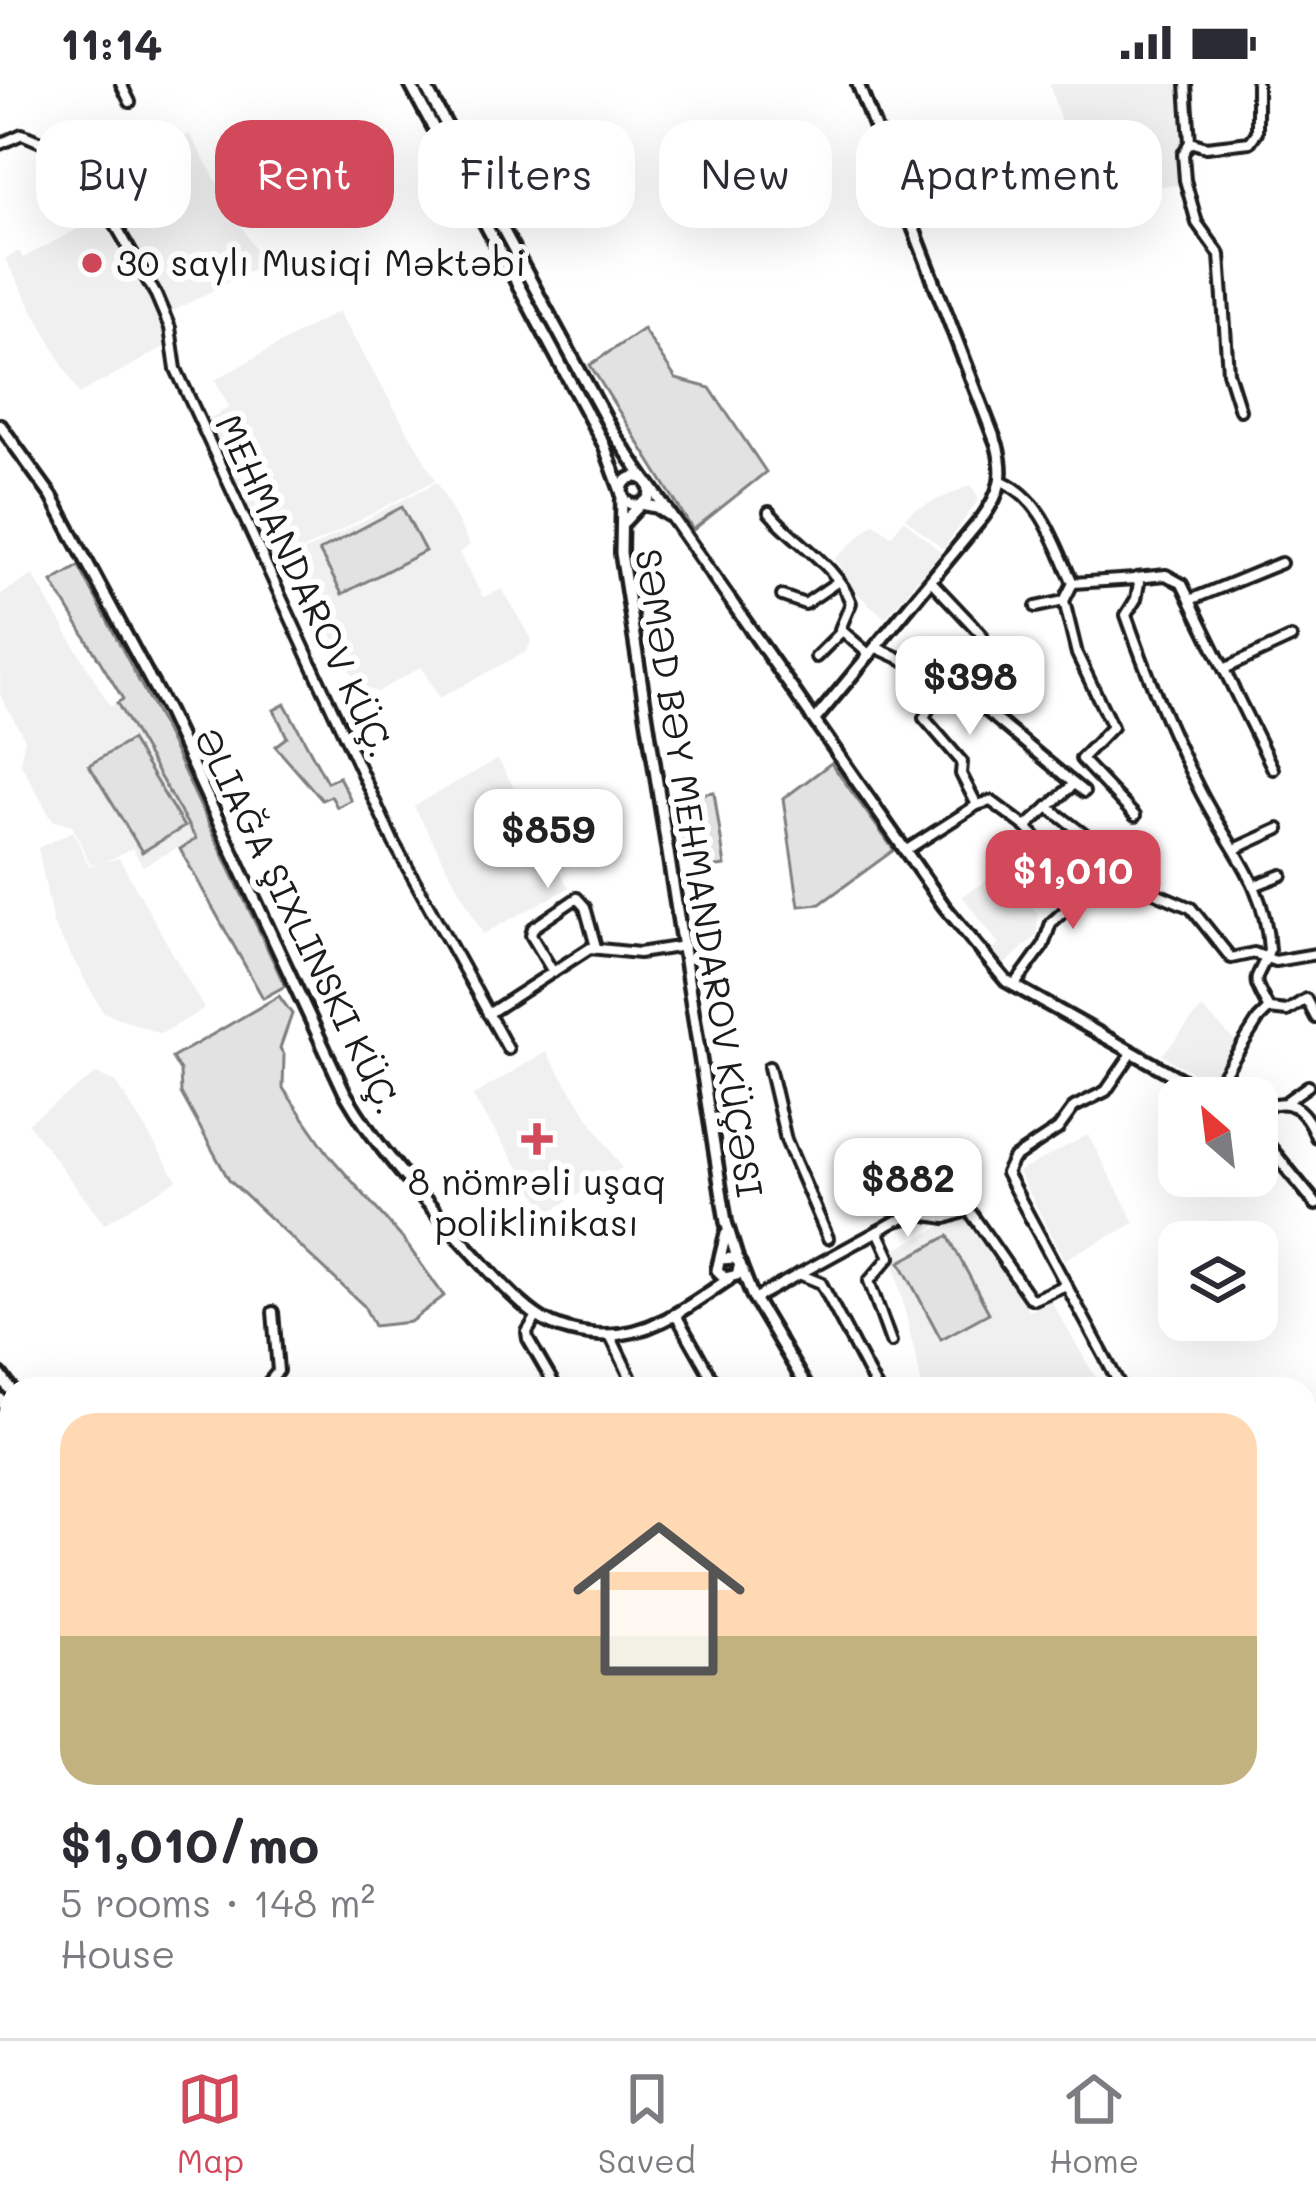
<!DOCTYPE html>
<meta charset="utf-8">
<style>
:root{--surface:#fff;--page:#f2f2f3;--text:#2b2b33;--muted:#7c7c81;--line:#e1e1e2;--accent:#d1495b}
body{margin:0;font-family:Mali,sans-serif;background:var(--page);color:var(--text);height:100vh;display:flex;flex-direction:column;font-size:45px;white-space:nowrap}
*{box-sizing:border-box;margin:0}
p{font-size:39px;color:var(--muted)}
.icon{flex:none;width:66px;height:66px;fill:none;stroke:currentColor;stroke-width:2;stroke-linecap:round;stroke-linejoin:round}
.map{position:relative;flex:1;overflow:hidden}
.details{position:absolute;left:0px;top:1293px;width:1317px;height:663px;display:flex;flex-direction:column;background:var(--surface);border-radius:36px 36px 0 0;box-shadow:0 12px 48px #0002}
.details>*{flex:none}
.guide{position:absolute;left:36px;top:36px;width:1245px;height:108px;display:flex;gap:24px}
.needle{width:78px;rotate:332deg}
.controls{position:absolute;left:1158px;top:993px;display:grid;gap:24px}
.controls a{display:grid;place-items:center;width:120px;height:120px;border-radius:24px;background:var(--surface);box-shadow:0 12px 48px #0002;font-size:60px}
.price{position:absolute;translate:-50% -102px;padding:0 27px;border-radius:24px;background:#fff;color:#222;font-size:39px;line-height:78px;filter:drop-shadow(0 3px 6px #0008)}
.price::after{content:'';position:absolute;left:50%;top:72px;width:36px;height:27px;margin-left:-18px;background:inherit;clip-path:polygon(0 0,100% 0,50% 100%)}
.price.on{background:var(--accent);color:#fff}
ul{padding:0;list-style:none}
li{display:grid;align-content:center;gap:24px;height:636px;padding:0 60px}
li+li{border-top:3px solid var(--line)}
li span{display:grid;place-items:center;height:372px;border-radius:36px;color:#555}
li>.icon{margin-inline-start:auto}
span .icon{width:216px;height:216px;fill:#fffc;stroke-width:1}
li b{font-size:51px}
.pill{padding:0 42px;border-radius:36px;background:var(--surface);box-shadow:0 12px 48px #0002;font-size:42px;line-height:108px}
.pill.on{background:var(--accent);color:#fff}
.status{display:flex;justify-content:space-between;align-items:center;height:84px;padding:0 60px;background:var(--surface);direction:ltr}
.status svg{height:33px;fill:currentColor}
.dock{display:flex;justify-content:space-around;align-items:center;height:168px;border-top:3px solid var(--line);background:var(--surface);font-size:33px;color:var(--muted)}
.dock a{display:grid;justify-items:center;gap:6px}
.dock .on{color:var(--accent)}
.map>svg:first-child{display:block}
</style>
<div class="status"><b>11:14</b><svg viewBox="0 0 49 12"><path d="M0 12V9h3v3zM5 12V6h3v6zM10 12V3h3v9zM15 12V0h3v12zM26 1h20v11H26zM47 4h2v5h-2z"/></svg></div>
<div class="map">
<svg width="1316" height="1954" viewBox="0 0 1316 1954">
<rect width="100%" height="100%" fill="#fff"/>
<filter id="ink" filterUnits="userSpaceOnUse"><feTurbulence type="fractalNoise" baseFrequency=".00833" numOctaves="2"/><feDisplacementMap in="SourceGraphic" scale="24" xChannelSelector="R" yChannelSelector="G"/><feConvolveMatrix kernelMatrix="1 2 1 2 8 2 1 2 1" color-interpolation-filters="sRGB"/></filter>
<g filter="url(#ink)">
<!-- built -->
<g fill="#f0f0f0">
<polygon points="1049,0 1180,0 1185,27 1184,53 1175,76 1179,101 1084,109"/>
<polygon points="190,50 263,180 171,228 101,95"/>
<polygon points="104,131 164,241 163,264 79,310 5,175 19,167 23,174"/>
<polygon points="338,227 436,396 291,472 266,419 247,427 206,337 229,323 215,296"/>
<polygon points="437,398 470,461 459,469 483,513 502,505 531,555 530,560 526,568 439,614 421,583 377,608 367,605 361,608 292,474"/>
<polygon points="971,401 979,415 943,465 905,434 912,427"/>
<polygon points="904,436 941,468 885,534 836,491 842,483 835,475 874,439 891,452"/>
<polygon points="33,491 110,622 116,620 194,755 143,782 132,764 103,779 90,780 72,741 52,736 20,678 25,655 0,611 0,511"/>
<polygon points="498,675 569,804 483,850 414,722"/>
<polygon points="73,747 89,782 119,774 204,925 161,950 103,928 53,840 38,764"/>
<polygon points="1003,787 1038,830 1037,851 1004,881 991,868 999,860 962,812"/>
<polygon points="1202,924 1236,958 1211,999 1162,971"/>
<polygon points="546,968 622,1084 548,1129 472,1012"/>
<polygon points="96,990 116,998 177,1096 104,1140 28,1039"/>
<polygon points="1088,1051 1135,1139 1065,1175 1018,1088"/>
<polygon points="967,1130 1029,1227 1050,1215 1102,1305 923,1305 891,1167"/>
<polygon points="12,1610 12,1749 0,1732 0,1619"/>
</g>
<!-- green -->
<g fill="#e2e2e2" stroke="#7f7f7f" stroke-width="3">
<polygon points="643,245 676,295 710,304 766,388 693,446 590,281"/>
<polygon points="402,423 425,467 342,510 319,467"/>
<polygon points="79,482 163,643 285,902 263,914 180,765 196,755 117,619 123,615 52,498"/>
<polygon points="285,620 327,698 339,693 351,716 337,723 331,712 322,716 275,662 287,653 274,626"/>
<polygon points="131,656 184,743 142,768 89,681"/>
<polygon points="831,679 894,766 820,820 799,822 783,715"/>
<polygon points="714,708 725,782 703,785 701,776 687,778 676,713"/>
<polygon points="279,912 292,930 280,964 284,971 283,1004 330,1072 403,1155 444,1212 410,1238 374,1242 364,1222 229,1096 181,1009 180,987 172,974"/>
<polygon points="948,1152 989,1229 941,1255 900,1178"/>
</g>
<g fill="none" stroke-linecap="round" stroke-linejoin="round">
<defs>
<g id="minor">
<polyline points="121,0 130,18"/>
<polyline points="1186,0 1190,58 1206,63 1250,58 1257,48 1257,0"/>
<polyline points="1190,58 1183,70 1185,96 1197,139 1220,171 1228,288 1240,326"/>
<polyline points="0,60 22,50 43,59 67,57 156,211 170,244 176,285 394,759 508,965"/>
<path d="M1002,397C1043,415 1055,461 1073,499L1135,495L1139,499L1136,515L1126,531C1147,591 1170,648 1199,705C1228,764 1265,795 1269,866C1256,901 1249,888 1269,925"/>
<path d="M769,428C795,459 837,481 851,519L840,545L870,571"/>
<polyline points="1136,494 1166,491 1182,500 1273,685"/>
<polyline points="931,497 982,551"/>
<polyline points="1073,499 1064,517 1077,570 1112,643 1081,675 1135,732"/>
<polyline points="782,512 805,520 837,498"/>
<polyline points="1190,516 1281,479"/>
<polyline points="1036,523 1064,517"/>
<polyline points="877,564 941,593 966,610 1084,708"/>
<polyline points="816,573 842,547"/>
<polyline points="1224,585 1291,554"/>
<polyline points="927,587 915,603 928,626 924,634 962,678 961,690 977,721"/>
<polyline points="1048,723 1106,767 1142,803 1191,824 1231,874 1254,869 1275,877 1316,870"/>
<polyline points="1026,743 1074,700"/>
<polyline points="1235,765 1279,745"/>
<polyline points="905,767 977,721 991,717 1026,743 1071,792"/>
<polyline points="1256,801 1282,791"/>
<polyline points="553,888 531,851 533,844 577,814 585,823 596,863"/>
<polyline points="1014,902 1043,862 1051,839 1117,779"/>
<polyline points="488,930 590,864 639,869 684,862"/>
<polyline points="769,983 786,1056 828,1154"/>
<polyline points="1210,1012 1258,936 1269,925 1287,927 1306,915 1316,934"/>
<polyline points="1287,1017 1308,1002"/>
<path d="M1257,1028C1287,1009 1304,1023 1316,1053"/>
<polyline points="878,1147 890,1173 869,1197 891,1258"/>
<polyline points="799,1190 821,1199 877,1305"/>
<polyline points="754,1215 896,1137 920,1130 946,1134 969,1126 1029,1213 1034,1215 1066,1201"/>
<polyline points="676,1231 718,1305"/>
<polyline points="537,1232 527,1248 528,1255 557,1305"/>
<polyline points="610,1251 636,1305"/>
<polyline points="263,1305 278,1287 273,1228"/>
<polyline points="1122,1305 1006,1089 1013,1075 1058,1045 1074,1023 1106,1007 1132,969"/>
<polyline points="1305,1337 1316,1334"/>
<polyline points="1305,1497 1316,1500"/>
<polyline points="0,1810 12,1828"/>
<polyline points="90,1944 96,1954"/>
<polyline points="197,1944 203,1954"/>
<polyline points="834,1944 847,1954"/>
<polyline points="1054,1944 1059,1954"/>
<polyline points="129,1954 136,1944"/>
<polyline points="530,1954 548,1944"/>
<polyline points="761,1954 765,1947 778,1954"/>
<polyline points="866,1954 893,1944"/>
<polyline points="995,1954 1001,1944"/>
<polyline points="1207,1954 1216,1944"/>
</g>
<g id="secondary">
<polyline points="410,0 604,361 622,410 621,469 726,1138 738,1177"/>
<polyline points="424,0 614,350 646,397"/>
<path d="M0,341L52,413L168,629L345,1009C378,1066 421,1112 465,1160C487,1184 510,1212 536,1231C555,1245 583,1251 606,1251C654,1251 691,1220 729,1195"/>
<circle cx="636" cy="407" r="14"/>
<polyline points="649,400 944,822 1006,897 1214,1014"/>
<polyline points="624,438 641,420 656,423 668,431"/>
<path d="M815,636L983,433C1001,408 1005,391 997,361L858,0"/>
<polyline points="1257,1048 1316,1120"/>
<polyline points="721,1175 735,1174 740,1180 737,1191 725,1194 717,1186 726,1150"/>
<polyline points="740,1180 752,1211 808,1305"/>
<polyline points="1305,1690 1316,1675"/>
<polyline points="1305,1726 1316,1704"/>
<polyline points="1305,1856 1316,1874"/>
</g>
<g id="primary">
<polyline points="0,1291 12,1308"/>
<polyline points="0,1315 12,1331"/>
<polyline points="469,1944 477,1954"/>
<polyline points="486,1944 493,1954"/>
</g>
</defs>
<!-- minor casing -->
<use href="#minor" stroke="#1c1c1c" stroke-width="16"/>
<!-- secondary casing -->
<use href="#secondary" stroke="#1c1c1c" stroke-width="18"/>
<!-- primary casing -->
<use href="#primary" stroke="#1c1c1c" stroke-width="20"/>
<!-- minor -->
<use href="#minor" stroke="#fff" stroke-width="8"/>
<!-- secondary -->
<use href="#secondary" stroke="#fff" stroke-width="9"/>
<!-- primary -->
<use href="#primary" stroke="#fff" stroke-width="10"/>
</g>
</g>
<!-- markers -->
<g fill="#d1495b" stroke="#fff" stroke-width="4.5">
<circle cx="92" cy="179" r="12"/>
<path d="M531 1037h12v12h12v12h-12v12h-12v-12h-12v-12h12z"/>
</g>
<g text-anchor="middle" stroke-width="12" stroke-linejoin="round" paint-order="stroke">
<!-- poi labels -->
<g font-size="36" fill="#1c1c1c" stroke="#fff" text-anchor="start">
<text x="116" y="192">30 saylı Musiqi Məktəbi</text>
<text x="537" y="1111" text-anchor="middle">8 nömrəli uşaq<tspan x="537" dy="41">poliklinikası</tspan></text>
</g>
<!-- street labels -->
<g font-size="36" fill="#1c1c1c" stroke="#fff">
<text transform="translate(305 502) rotate(65)" y="13">MEHMANDAROV KÜÇ.</text>
<text transform="translate(699 789) rotate(81)" y="13">SƏMƏD BƏY MEHMANDAROV KÜÇƏSI</text>
<text transform="translate(298 837) rotate(64)" y="13">ƏLIAĞA ŞIXLINSKI KÜÇ.</text>
</g>
</g>
</svg>
<div class="controls">
<a><svg class="needle" viewBox="-14 -14 28 28"><path d="M0-13l5 13h-10z" fill="#e53935"/><path d="M0 13l5-13h-10z" fill="#7c7c81"/></svg></a>
<a><svg class="icon" aria-label="layers" viewBox="0 0 24 24"><path d="M12 4l9 5-9 5-9-5zM3 14l9 5 9-5"/></svg></a>
</div>
<b class="price" style="left:970px;top:654px">$398</b>
<b class="price" style="left:548px;top:807px">$859</b>
<b class="price on" style="left:1073px;top:848px">$1,010</b>
<b class="price" style="left:908px;top:1156px">$882</b>
<div class="guide">
<a class="pill">Buy</a>
<a class="pill on">Rent</a>
<a class="pill">Filters</a>
<a class="pill">New</a>
<a class="pill">Apartment</a>
</div>
<section class="details">
<ul>
<li><span style="background:linear-gradient(#ffd9b3 60%,#c2b280 0)"><svg class="icon" aria-label="home" viewBox="0 0 24 24"><path d="M3 11l9-7 9 7M6 9v11h12V9"/></svg></span><div><b>$1,010/mo</b><p>5 rooms · 148 m²</p><p>House</p></div></li>
</ul>
</section>
</div>
<nav class="dock">
<a class="on"><svg class="icon" aria-label="map" viewBox="0 0 24 24"><path d="M3 6l6-2 6 2 6-2v14l-6 2-6-2-6 2zM9 4v14M15 6v14"/></svg>Map</a>
<a><svg class="icon" aria-label="saved" viewBox="0 0 24 24"><path d="M7 4h10v16l-5-4-5 4z"/></svg>Saved</a>
<a><svg class="icon" aria-label="home" viewBox="0 0 24 24"><path d="M3 11l9-7 9 7M6 9v11h12V9"/></svg>Home</a>
</nav>
